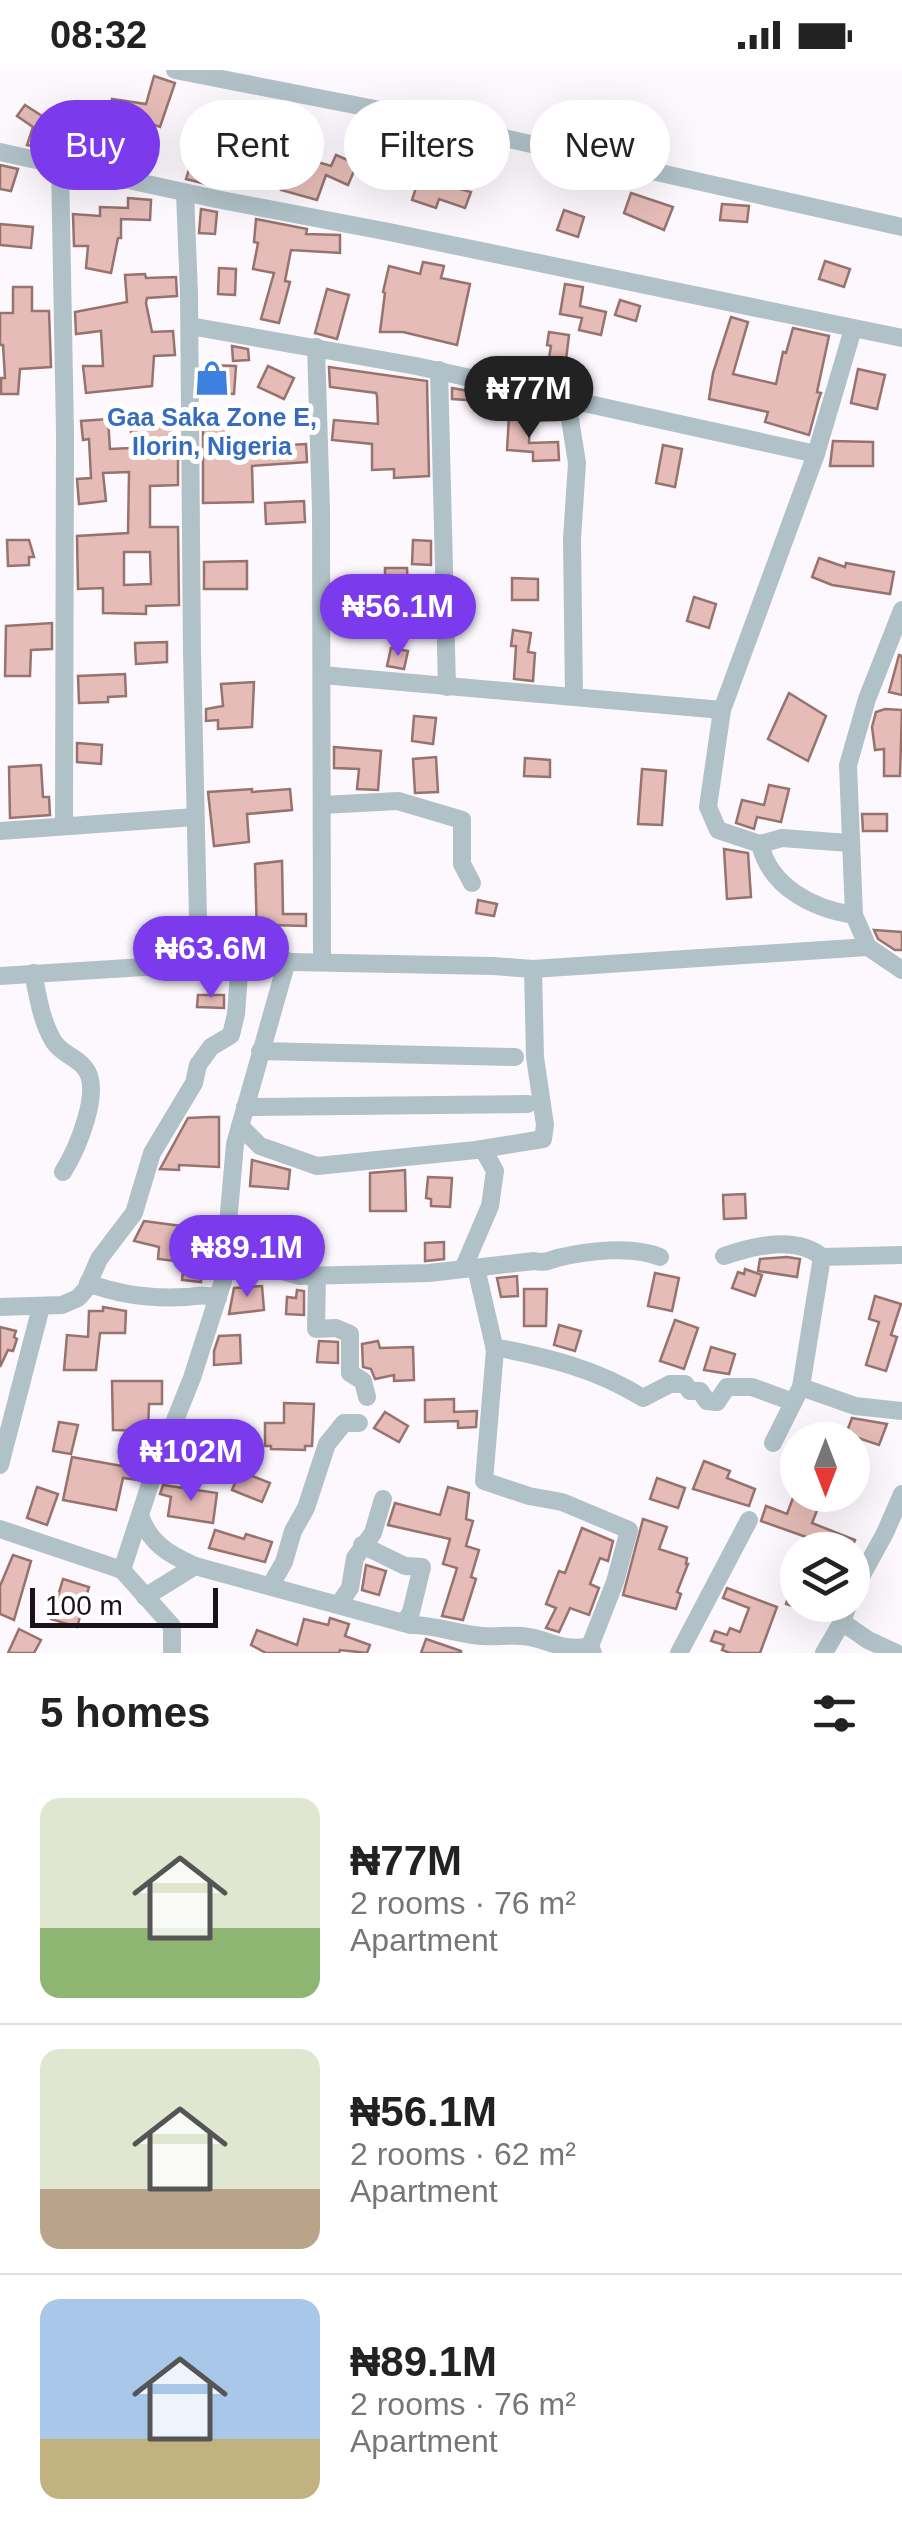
<!DOCTYPE html>
<meta charset="utf-8">
<style>
:root{--surface:#fff;--page:#f2f2f2;--text:#222;--muted:#767676;--line:#e0e0e0;--accent:#7c3aed}
body{margin:0;font-family:Helvetica,sans-serif;background:var(--page);color:var(--text);height:100vh;display:flex;flex-direction:column;font-size:38px;white-space:nowrap}
*{box-sizing:border-box;margin:0}
p{font-size:32px;color:var(--muted)}
.icon{flex:none;width:55px;height:55px;fill:none;stroke:currentColor;stroke-width:2;stroke-linecap:round;stroke-linejoin:round}
.map{position:relative;height:1583px;overflow:hidden}
.panel{display:flex;flex-direction:column;background:var(--surface);flex:1}
.panel>*{flex:none}
.banner{position:absolute;left:30px;top:30px;width:842px;height:90px;display:flex;gap:20px}
.needle{width:65px;rotate:180deg}
.fabs{position:absolute;left:780px;top:1352px;display:grid;gap:20px}
.fabs a{display:grid;place-items:center;width:90px;height:90px;border-radius:50%;background:var(--surface);box-shadow:0 10px 40px #0002;font-size:50px}
.scale{position:absolute;left:30px;bottom:25px;width:188px;box-sizing:border-box;padding-left:10px;border:5px solid #1a121c;border-top:0;font-size:28px;line-height:35px;white-space:nowrap;color:#1a121c;-webkit-text-stroke:8px #fff;paint-order:stroke}
.price{position:absolute;translate:-50% -85px;padding:0 22px;border-radius:35px;background:var(--accent);color:#fff;font-size:32px;line-height:65px;filter:drop-shadow(0 2px 5px #0008)}
.price::after{content:'';position:absolute;left:50%;top:60px;width:30px;height:22px;margin-left:-15px;background:inherit;clip-path:polygon(0 0,100% 0,50% 100%)}
.price.on{background:#222;color:#fff}
ul{padding:0;list-style:none}
li{display:flex;align-items:center;gap:30px;height:250px;padding:0 40px}
li+li{border-top:2px solid var(--line)}
li span{display:grid;place-items:center;flex:none;width:280px;height:200px;border-radius:20px;color:#555}
li>.icon{margin-inline-start:auto}
span .icon{width:120px;height:120px;fill:#fffc;stroke-width:1}
li b{font-size:42px}
h2{display:flex;justify-content:space-between;align-items:center;height:120px;padding:0 40px;font-size:42px}
.chip{padding:0 35px;border-radius:45px;background:var(--surface);box-shadow:0 10px 40px #0002;font-size:35px;line-height:90px}
.chip.on{background:var(--accent);color:#fff}
.status{display:flex;justify-content:space-between;align-items:center;height:70px;padding:0 50px;background:var(--surface);direction:ltr}
.status svg{height:28px;fill:currentColor}
.map>svg:first-child{display:block}
</style>
<div class="status"><b>08:32</b><svg viewBox="0 0 49 12"><path d="M0 12V9h3v3zM5 12V6h3v6zM10 12V3h3v9zM15 12V0h3v12zM26 1h20v11H26zM47 4h2v5h-2z"/></svg></div>
<div class="map">
<svg width="902" height="1583" viewBox="0 0 902 1583">
<rect width="100%" height="100%" fill="#fdf8fe"/>
<!-- building -->
<g fill="#e5bcb7" stroke="#97736e" stroke-width="2.5" fill-rule="evenodd">
<polygon points="154,6 175,13 160,57 135,48 134,52 109,49 112,29 146,34"/>
<polygon points="25,35 50,51 53,40 72,46 60,82 27,75 33,57 17,46"/>
<polygon points="201,61 247,79 241,101 213,93 206,114 186,109"/>
<polygon points="294,85 331,96 336,85 357,94 348,115 326,105 317,130 281,120"/>
<polygon points="0,95 18,99 11,121 0,119"/>
<polygon points="419,108 471,122 465,138 439,129 436,138 412,130"/>
<polygon points="631,123 673,137 664,160 624,143"/>
<polygon points="128,128 151,130 150,150 121,149 121,168 118,168 111,203 86,198 88,176 74,176 73,144 100,146 100,137 128,138"/>
<polygon points="722,134 749,136 747,152 720,150"/>
<polygon points="201,139 217,142 215,164 199,163"/>
<polygon points="564,140 584,147 578,167 557,160"/>
<polygon points="256,149 307,159 306,164 340,165 340,183 291,180 285,211 290,212 279,253 261,249 274,203 253,199 258,173 254,172"/>
<polygon points="0,154 33,157 31,178 0,175"/>
<polygon points="825,191 850,199 844,217 819,209"/>
<polygon points="423,192 444,196 441,208 470,214 457,275 403,262 380,262 385,223 383,222 389,196 420,204"/>
<polygon points="219,198 236,199 235,225 218,224"/>
<polygon points="145,204 146,208 176,207 177,226 147,228 146,233 152,262 173,261 175,285 154,286 152,316 86,323 83,296 103,296 101,261 76,264 75,242 127,232 125,205"/>
<polygon points="565,214 583,217 580,236 606,242 601,265 579,260 582,248 560,244"/>
<polygon points="13,217 32,217 32,241 49,241 51,297 20,299 18,324 1,324 1,308 5,308 3,275 0,275 0,243 13,243"/>
<polygon points="327,219 349,225 337,269 315,263"/>
<polygon points="620,230 640,236 636,251 615,245"/>
<polygon points="731,247 748,252 733,304 776,314 783,282 786,283 793,258 829,266 817,322 821,323 819,328 809,365 765,352 768,342 709,329 713,303"/>
<polygon points="549,262 569,265 563,315 545,312 551,276 547,275"/>
<polygon points="232,276 248,279 249,290 233,291"/>
<polygon points="209,295 236,296 234,324 213,323 213,315 208,315"/>
<polygon points="268,296 294,308 284,329 258,317"/>
<polygon points="329,297 427,311 429,406 394,408 394,399 372,400 372,374 332,370 334,350 378,354 377,326 376,323 330,317"/>
<polygon points="858,299 885,305 877,339 851,333"/>
<polygon points="452,318 496,326 496,332 452,329"/>
<polygon points="533,337 557,340 557,350 533,351"/>
<polygon points="509,346 530,347 529,373 558,372 559,390 533,391 533,382 507,380"/>
<path d="M132,348L166,349V353H172L171,374H178V415L150,416V457H178L179,535L146,536V544L103,543V518L78,519L77,466L128,463L129,402L103,403L106,431L79,434L77,409L91,408L89,369L83,370L81,351L108,349L110,379L130,378ZM124,482H150L151,514L124,515Z"/>
<polygon points="228,351 229,378 306,374 307,392 252,396 253,432 203,433 203,352"/>
<polygon points="833,371 873,372 873,396 830,396"/>
<polygon points="663,375 682,379 675,417 656,413"/>
<polygon points="304,431 305,452 266,454 265,433"/>
<polygon points="7,470 29,470 34,487 29,487 29,495 8,496"/>
<polygon points="413,470 431,471 431,495 412,494"/>
<polygon points="819,488 845,497 846,493 894,502 890,524 832,515 812,507"/>
<polygon points="247,491 247,519 204,519 204,492"/>
<polygon points="385,498 407,498 408,521 385,521"/>
<polygon points="512,508 538,509 538,530 512,530"/>
<polygon points="694,527 716,534 709,558 687,551"/>
<polygon points="52,553 52,579 31,580 30,606 5,606 6,556"/>
<polygon points="513,560 531,563 528,582 535,583 533,611 514,609 516,576 511,576"/>
<polygon points="167,572 167,592 136,594 135,573"/>
<polygon points="391,578 408,581 404,599 387,596"/>
<polygon points="899,585 902,586 902,625 889,622"/>
<polygon points="125,604 126,626 108,627 108,632 79,633 78,606"/>
<polygon points="254,612 252,657 218,659 218,650 206,651 206,639 223,636 221,614"/>
<polygon points="789,623 826,646 808,691 768,669"/>
<polygon points="885,639 902,640 900,706 884,706 884,679 875,680 872,657 876,642"/>
<polygon points="414,646 436,648 433,674 412,671"/>
<polygon points="77,673 102,675 101,694 77,692"/>
<polygon points="334,677 381,681 378,720 357,719 359,699 334,698"/>
<polygon points="436,687 438,722 415,723 413,689"/>
<polygon points="525,688 550,690 550,707 524,706"/>
<polygon points="41,695 43,727 49,727 50,745 10,748 9,697"/>
<polygon points="642,699 666,701 662,755 638,754"/>
<polygon points="769,715 789,719 781,752 757,747 754,759 736,753 742,730 764,735"/>
<polygon points="252,719 252,722 290,719 292,740 247,744 249,772 214,776 208,722"/>
<polygon points="862,744 887,744 887,761 863,761"/>
<polygon points="724,779 748,783 751,827 727,829"/>
<polygon points="282,791 283,844 306,844 306,856 268,855 269,866 257,866 255,794"/>
<polygon points="478,830 497,834 494,846 476,843"/>
<polygon points="874,860 902,862 902,880 895,880 878,869"/>
<polygon points="198,925 224,925 224,938 197,937"/>
<polygon points="209,1047 219,1047 219,1097 179,1095 179,1100 160,1099 188,1048"/>
<polygon points="252,1090 290,1100 288,1119 250,1116"/>
<polygon points="405,1100 406,1141 370,1141 370,1103"/>
<polygon points="428,1107 452,1108 450,1137 431,1136 431,1129 426,1128"/>
<polygon points="745,1124 746,1148 724,1149 723,1125"/>
<polygon points="144,1151 189,1157 189,1151 211,1153 208,1187 213,1187 211,1208 201,1207 201,1212 182,1210 184,1192 158,1189 159,1177 134,1171"/>
<polygon points="444,1172 444,1189 425,1191 425,1173"/>
<polygon points="787,1187 800,1189 797,1207 758,1201 760,1189"/>
<polygon points="745,1199 762,1205 755,1226 732,1218 738,1202 744,1204"/>
<polygon points="655,1203 679,1208 672,1241 648,1236"/>
<polygon points="517,1206 518,1226 501,1227 497,1208"/>
<polygon points="262,1216 264,1240 229,1244 234,1218"/>
<polygon points="524,1219 547,1219 546,1256 524,1256"/>
<polygon points="297,1220 304,1221 304,1245 286,1244 287,1227 296,1228"/>
<polygon points="875,1226 901,1234 891,1265 897,1267 886,1301 866,1295 879,1252 869,1249"/>
<polygon points="103,1237 126,1241 125,1263 100,1263 96,1300 64,1300 67,1265 88,1267 89,1241 103,1241"/>
<polygon points="675,1250 698,1258 684,1299 660,1291"/>
<polygon points="559,1255 581,1261 575,1281 554,1275"/>
<polygon points="0,1257 16,1261 14,1267 17,1269 13,1281 8,1280 0,1297"/>
<polygon points="240,1265 241,1293 214,1295 214,1281 219,1266"/>
<polygon points="319,1271 338,1272 338,1293 317,1292"/>
<polygon points="378,1271 380,1278 413,1277 414,1310 394,1311 394,1305 375,1309 371,1299 363,1297 362,1274"/>
<polygon points="711,1277 735,1284 729,1304 704,1300"/>
<polygon points="112,1311 162,1311 162,1334 149,1334 148,1361 113,1360"/>
<polygon points="454,1329 454,1342 477,1341 476,1357 458,1358 458,1351 425,1352 425,1330"/>
<polygon points="284,1333 314,1334 312,1376 305,1376 305,1380 271,1379 271,1376 265,1376 265,1353 284,1353"/>
<polygon points="385,1342 408,1356 399,1372 374,1358"/>
<polygon points="852,1348 887,1354 879,1375 846,1364"/>
<polygon points="59,1352 78,1355 71,1384 53,1381"/>
<polygon points="187,1365 239,1374 234,1394 176,1380 180,1370 186,1372"/>
<polygon points="790,1373 798,1376 798,1400 782,1394"/>
<polygon points="72,1387 133,1398 134,1393 144,1394 138,1410 123,1408 116,1440 63,1430"/>
<polygon points="704,1391 730,1401 727,1408 755,1419 749,1436 693,1419"/>
<polygon points="240,1401 270,1413 262,1432 232,1420"/>
<polygon points="657,1408 685,1418 678,1438 650,1429"/>
<polygon points="163,1415 217,1423 213,1453 168,1446 171,1427 160,1424"/>
<polygon points="37,1417 58,1424 47,1455 27,1448"/>
<polygon points="448,1417 469,1423 466,1449 473,1451 466,1476 479,1480 471,1507 476,1509 463,1550 442,1546 457,1498 443,1494 450,1469 388,1455 395,1433 440,1445"/>
<polygon points="794,1425 822,1428 812,1453 855,1470 851,1480 823,1480 806,1473 809,1468 761,1451 766,1436 787,1444"/>
<polygon points="643,1449 667,1457 659,1479 687,1488 686,1494 688,1494 677,1522 681,1524 676,1539 623,1525"/>
<polygon points="582,1458 613,1471 608,1491 600,1488 590,1514 599,1518 589,1545 570,1538 559,1562 546,1558 556,1538 546,1534 559,1501 565,1503"/>
<polygon points="215,1460 244,1469 246,1464 272,1472 265,1492 209,1478"/>
<polygon points="13,1485 31,1491 14,1550 0,1544 0,1516"/>
<polygon points="366,1495 386,1501 379,1525 362,1520"/>
<polygon points="795,1506 798,1506 798,1538 786,1534"/>
<polygon points="63,1509 89,1517 77,1557 51,1549"/>
<polygon points="727,1518 777,1537 760,1583 730,1583 722,1580 724,1575 711,1571 715,1561 727,1565 730,1558 740,1562 749,1538 723,1528"/>
<polygon points="330,1548 349,1554 345,1566 370,1575 367,1583 340,1580 339,1583 266,1583 251,1575 257,1560 297,1575 304,1549 328,1555"/>
<polygon points="19,1559 41,1570 34,1583 8,1583"/>
<polygon points="426,1569 461,1581 461,1583 421,1583"/>
</g>
<g fill="none" stroke-linecap="round" stroke-linejoin="round">
<!-- minor -->
<g stroke="#b0c2c8" stroke-width="18">
<polyline points="175,0 370,38 902,157"/>
<polyline points="0,82 216,129 389,162 902,268"/>
<polyline points="60,95 65,363 64,756"/>
<polyline points="185,123 189,224 192,583 199,893"/>
<polyline points="190,256 416,296 816,384 853,259"/>
<polyline points="316,277 321,439 322,892"/>
<polyline points="439,300 447,617"/>
<polyline points="570,329 569,343 577,393 572,469 574,626"/>
<polyline points="322,605 722,640 816,384"/>
<path d="M722,640L708,737L718,760L760,774C770,817 813,839 854,845"/>
<polyline points="322,735 398,731 462,750 462,794 472,813"/>
<polyline points="0,761 195,747"/>
<polyline points="760,774 782,768 849,773"/>
<polyline points="868,877 854,845 848,695 867,629 902,540"/>
<path d="M33,903C38,926 41,951 54,972C62,984 76,987 84,997C104,1019 76,1081 63,1102"/>
<polyline points="0,906 240,891 493,896 533,899 868,877 902,900"/>
<polyline points="260,981 515,987"/>
<polyline points="245,1037 528,1034"/>
<polyline points="240,1056 260,1076 317,1096 476,1080 543,1069 545,1055 535,987 533,899"/>
<path d="M225,1185L300,1206L429,1203L534,1191C544,1193 548,1191 557,1188C587,1181 632,1175 660,1187"/>
<path d="M724,1186C754,1176 796,1165 822,1187"/>
<polyline points="476,1198 495,1280 484,1411 529,1426 562,1432 629,1460 615,1512 590,1576"/>
<polyline points="463,1199 490,1136 495,1101 483,1079"/>
<polyline points="317,1206 316,1259 336,1258 350,1264 350,1303 363,1311 367,1327"/>
<path d="M88,1213C120,1225 151,1229 185,1227C198,1226 205,1224 218,1228"/>
<polyline points="0,1237 62,1235 78,1228 86,1219 99,1189 134,1143 152,1083 194,1013 198,995 211,977 231,965 236,944 240,891"/>
<path d="M494,1277C547,1287 597,1299 643,1328L670,1314H685L690,1321H700L707,1331L717,1332L727,1317H752L793,1332"/>
<polyline points="801,1317 822,1187 902,1185"/>
<polyline points="773,1373 801,1317 855,1336 902,1341"/>
<polyline points="0,1395 41,1237"/>
<path d="M140,1446C151,1474 168,1484 195,1496"/>
<polyline points="0,1459 122,1500 172,1556 172,1583"/>
<polyline points="362,1475 405,1496 422,1497 411,1542 404,1553"/>
<polyline points="122,1500 154,1402 192,1308 223,1211 235,1074 287,891"/>
<polyline points="271,1515 284,1492 293,1461 306,1438 327,1374 344,1353 359,1353"/>
<polyline points="852,1523 885,1463 902,1424"/>
<path d="M145,1527L195,1496L411,1555C436,1555 457,1564 482,1566C495,1567 508,1565 522,1566C548,1568 562,1583 590,1576L593,1583"/>
<polyline points="339,1534 350,1518 355,1488 373,1463 383,1429"/>
<polyline points="848,1535 842,1552 868,1570 896,1583"/>
<polyline points="679,1583 749,1450"/>
<polyline points="824,1583 842,1552"/>
</g>
</g>
<!-- icons -->
<defs>
<symbol id="shop-bare" viewBox="-9 -9 18 18"><path d="M-5-2.5h2.3a2.7 3.5 0 0 1 5.4 0H5L5.5 6h-11ZM-1.5-2.5h3a1.5 2.3 0 0 0-3 0Z" fill="#3f7fe0" stroke="#fff" stroke-width="2.5" paint-order="stroke"/></symbol>
</defs>
<g fill-rule="evenodd">
<use href="#shop-bare" x="187" y="283" width="50" height="50"/>
</g>
<g text-anchor="middle" stroke-width="10" stroke-linejoin="round" paint-order="stroke">
<!-- shop labels -->
<g font-size="25" font-weight="bold" fill="#366cbe" stroke="#fff">
<text x="212" y="356">Gaa Saka Zone E,<tspan x="212" dy="29">Ilorin, Nigeria</tspan></text>
</g>
</g>
</svg>
<div class="fabs">
<a><svg class="needle" viewBox="-14 -14 28 28"><path d="M0-13l5 13h-10z" fill="#e53935"/><path d="M0 13l5-13h-10z" fill="#767676"/></svg></a>
<a><svg class="icon" aria-label="layers" viewBox="0 0 24 24"><path d="M12 4l9 5-9 5-9-5zM3 14l9 5 9-5"/></svg></a>
</div>
<div class="scale">100 m</div>
<b class="price on" style="left:529px;top:371px">₦77M</b>
<b class="price" style="left:398px;top:589px">₦56.1M</b>
<b class="price" style="left:211px;top:931px">₦63.6M</b>
<b class="price" style="left:247px;top:1230px">₦89.1M</b>
<b class="price" style="left:191px;top:1434px">₦102M</b>
<div class="banner">
<a class="chip on">Buy</a>
<a class="chip">Rent</a>
<a class="chip">Filters</a>
<a class="chip">New</a>
</div>
</div>
<section class="panel">
<h2>5 homes<svg class="icon" aria-label="filters" viewBox="0 0 24 24"><path d="M4 7h16M4 17h16"/><circle cx="9" cy="7" r="2"/><circle cx="15" cy="17" r="2"/></svg></h2>
<ul>
<li><span style="background:linear-gradient(#dfe7d0 65%,#8fb573 0)"><svg class="icon" aria-label="home" viewBox="0 0 24 24"><path d="M3 11l9-7 9 7M6 9v11h12V9"/></svg></span><div><b>₦77M</b><p>2 rooms · 76 m²</p><p>Apartment</p></div></li>
<li><span style="background:linear-gradient(#dfe7d0 70%,#b9a48a 0)"><svg class="icon" aria-label="home" viewBox="0 0 24 24"><path d="M3 11l9-7 9 7M6 9v11h12V9"/></svg></span><div><b>₦56.1M</b><p>2 rooms · 62 m²</p><p>Apartment</p></div></li>
<li><span style="background:linear-gradient(#a9c7e8 70%,#c2b280 0)"><svg class="icon" aria-label="home" viewBox="0 0 24 24"><path d="M3 11l9-7 9 7M6 9v11h12V9"/></svg></span><div><b>₦89.1M</b><p>2 rooms · 76 m²</p><p>Apartment</p></div></li>
</ul>
</section>
